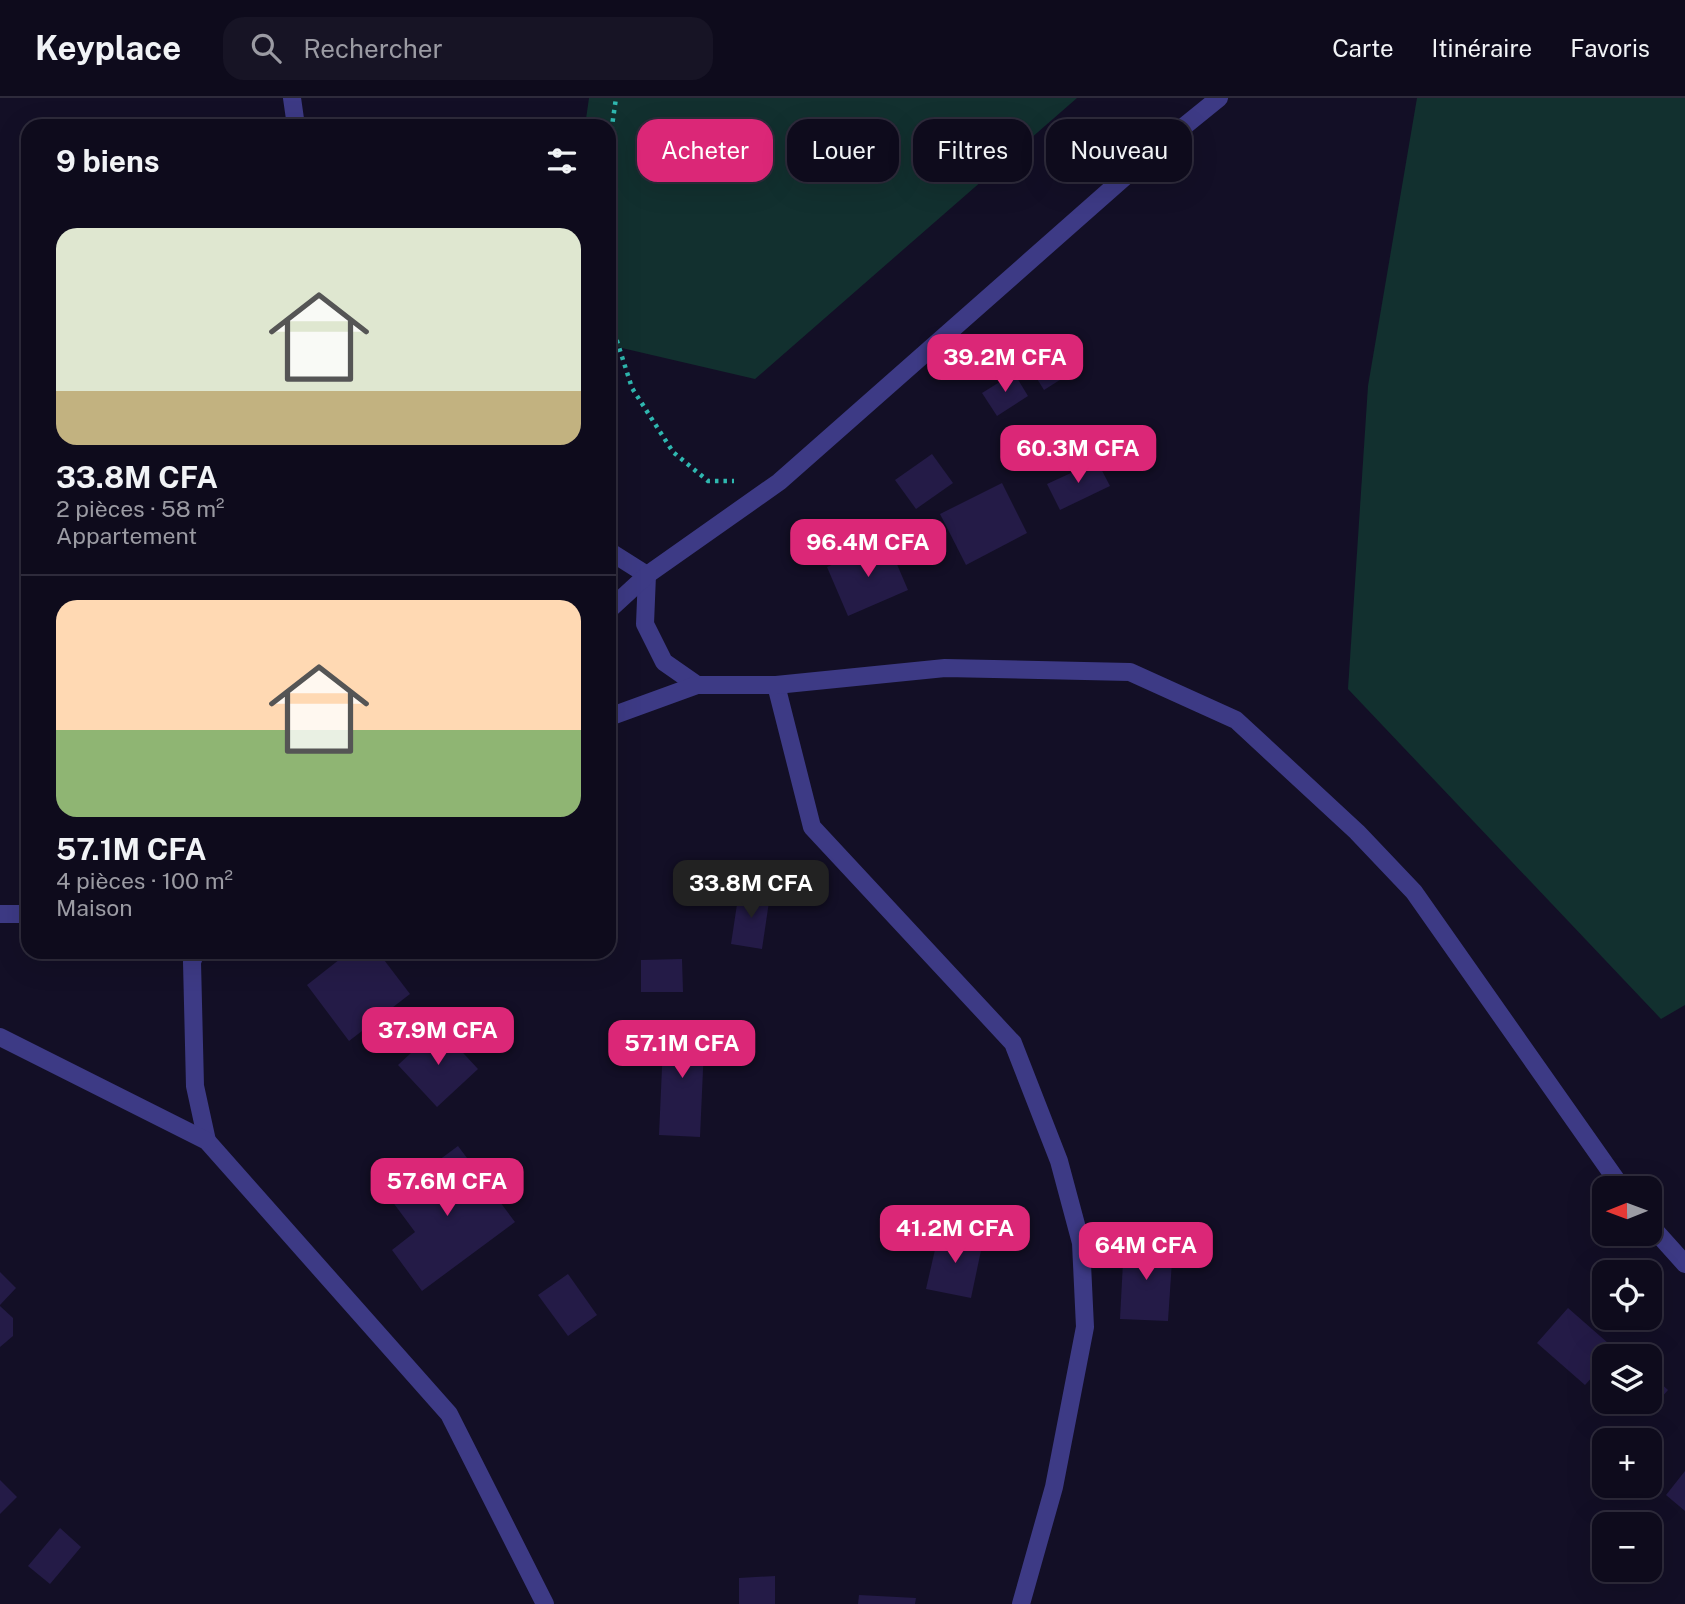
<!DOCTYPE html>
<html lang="fr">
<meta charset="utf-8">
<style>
:root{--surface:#0e0b1c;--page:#171425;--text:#f1f3f6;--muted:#9b9ba3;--line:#2e2b3b;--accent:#db2777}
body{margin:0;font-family:"Public Sans",sans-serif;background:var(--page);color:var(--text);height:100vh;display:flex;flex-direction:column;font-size:26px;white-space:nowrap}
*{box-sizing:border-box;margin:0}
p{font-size:23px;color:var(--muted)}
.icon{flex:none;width:38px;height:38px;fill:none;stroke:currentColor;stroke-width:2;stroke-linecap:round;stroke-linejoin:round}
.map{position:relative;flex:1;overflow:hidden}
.panel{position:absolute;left:21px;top:21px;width:595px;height:840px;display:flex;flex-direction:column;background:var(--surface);border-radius:21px;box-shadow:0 7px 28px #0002,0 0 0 2px var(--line)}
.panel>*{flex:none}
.guide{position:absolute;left:637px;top:21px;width:665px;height:63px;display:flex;gap:14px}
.needle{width:46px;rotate:269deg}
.buttons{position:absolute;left:1592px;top:1078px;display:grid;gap:14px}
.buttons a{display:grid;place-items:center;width:70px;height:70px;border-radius:14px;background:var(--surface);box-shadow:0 7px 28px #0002,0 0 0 2px var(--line);font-size:35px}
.price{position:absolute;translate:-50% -60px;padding:0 16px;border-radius:14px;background:var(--accent);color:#fff;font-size:23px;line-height:46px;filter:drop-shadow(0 2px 4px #0008)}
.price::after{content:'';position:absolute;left:50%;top:42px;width:21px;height:16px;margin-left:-10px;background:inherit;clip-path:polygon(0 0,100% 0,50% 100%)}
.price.current{background:#222;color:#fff}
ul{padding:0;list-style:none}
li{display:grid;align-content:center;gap:14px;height:371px;padding:0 35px}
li+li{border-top:2px solid var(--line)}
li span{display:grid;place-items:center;height:217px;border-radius:21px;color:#555}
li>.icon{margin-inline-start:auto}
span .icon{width:126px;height:126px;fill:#fffc;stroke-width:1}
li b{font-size:30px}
h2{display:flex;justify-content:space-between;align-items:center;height:84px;padding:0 35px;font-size:30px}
.chip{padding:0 24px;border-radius:21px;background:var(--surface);box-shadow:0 7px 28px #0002,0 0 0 2px var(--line);font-size:24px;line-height:63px}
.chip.current{background:var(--accent);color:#fff}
header{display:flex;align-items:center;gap:42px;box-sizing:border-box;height:98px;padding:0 35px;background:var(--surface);border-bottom:2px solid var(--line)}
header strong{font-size:33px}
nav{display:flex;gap:38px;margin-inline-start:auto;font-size:24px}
.search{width:490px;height:63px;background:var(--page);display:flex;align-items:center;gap:18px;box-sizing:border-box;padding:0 24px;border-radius:21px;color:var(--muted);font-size:26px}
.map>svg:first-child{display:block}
</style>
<header>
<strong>Keyplace</strong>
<div class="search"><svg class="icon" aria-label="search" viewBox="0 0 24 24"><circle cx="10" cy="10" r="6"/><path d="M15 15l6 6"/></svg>Rechercher</div>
<nav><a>Carte</a><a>Itinéraire</a><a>Favoris</a></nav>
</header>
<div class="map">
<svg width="1685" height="1506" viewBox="0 0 1685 1506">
<rect width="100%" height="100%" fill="#130f26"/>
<!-- green -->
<g fill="#12302f">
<polygon points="589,0 1077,0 755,281 609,247 609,28 585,28"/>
<polygon points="1417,0 1685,0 1685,907 1661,921 1348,591 1368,288"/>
</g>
<!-- building -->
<g fill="#241b47">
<polygon points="1054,242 1074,273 1044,292 1024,260"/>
<polygon points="1014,275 1028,298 997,318 982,295"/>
<polygon points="932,356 953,385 916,411 895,382"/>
<polygon points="1097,363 1110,388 1060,412 1047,386"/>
<polygon points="1002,385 1027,435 966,467 940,416"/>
<polygon points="887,443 908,492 848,518 827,469"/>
<polygon points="739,793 770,797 762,851 731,846"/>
<polygon points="349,854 378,854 410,896 349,943 307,887"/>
<polygon points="682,861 683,894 641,894 641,862"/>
<polygon points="664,925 705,927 700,1039 659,1037"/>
<polygon points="439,929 478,971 437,1009 398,967"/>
<polygon points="458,1048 515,1124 422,1193 392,1152 415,1134 389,1099"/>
<polygon points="939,1134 983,1143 971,1200 926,1191"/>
<polygon points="1124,1145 1173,1148 1168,1223 1120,1221"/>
<polygon points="0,1174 16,1190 0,1207"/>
<polygon points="568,1176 597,1217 568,1238 538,1197"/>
<polygon points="0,1208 13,1220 13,1238 0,1249"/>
<polygon points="1568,1210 1616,1252 1611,1258 1605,1258 1605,1265 1585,1287 1537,1245"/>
<polygon points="1650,1276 1668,1292 1648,1315 1635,1304 1650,1304"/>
<polygon points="1685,1373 1685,1413 1666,1397"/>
<polygon points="0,1382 17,1399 0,1416"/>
<polygon points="60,1430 81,1449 50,1486 28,1468"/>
<polygon points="775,1478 775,1506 739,1506 739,1480"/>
<polygon points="859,1497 916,1500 915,1506 858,1506"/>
</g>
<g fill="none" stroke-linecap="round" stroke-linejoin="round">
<!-- path -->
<g stroke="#2fb8b0" stroke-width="4.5" stroke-dasharray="3.5 5" stroke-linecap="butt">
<polyline points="609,49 616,0"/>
<polyline points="609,218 632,290 673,354 708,383 734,383"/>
</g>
<!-- minor -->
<g stroke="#3d3a85" stroke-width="18">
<polyline points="292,0 296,28"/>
<polyline points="609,453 647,477 645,526 664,564 697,587"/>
<polyline points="776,587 812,729 1013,945 1059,1063 1081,1145 1085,1229 1054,1389 1021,1506"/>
<polyline points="609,619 697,587 776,587 945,570 1130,574 1236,622 1357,734 1414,794 1622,1090"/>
<polyline points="196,854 192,864 195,988 207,1043"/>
<polyline points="1650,1127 1685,1166"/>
</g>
<!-- tertiary -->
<g stroke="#3d3a85" stroke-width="18">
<polyline points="609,512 647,477 779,384 1161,47 1219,0"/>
<polyline points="0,816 28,816"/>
<polyline points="0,939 207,1043 449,1316 545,1506"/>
</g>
</g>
</svg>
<div class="buttons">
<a><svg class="needle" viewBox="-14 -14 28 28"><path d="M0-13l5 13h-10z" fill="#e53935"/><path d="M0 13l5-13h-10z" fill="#9b9ba3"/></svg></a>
<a><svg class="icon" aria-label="locate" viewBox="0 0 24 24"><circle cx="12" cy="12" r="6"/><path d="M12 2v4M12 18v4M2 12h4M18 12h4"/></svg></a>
<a><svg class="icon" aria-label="layers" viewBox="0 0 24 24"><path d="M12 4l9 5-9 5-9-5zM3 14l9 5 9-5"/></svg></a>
<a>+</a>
<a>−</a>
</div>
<b class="price" style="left:1005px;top:296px">39.2M CFA</b>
<b class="price" style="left:1078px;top:387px">60.3M CFA</b>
<b class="price" style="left:868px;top:481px">96.4M CFA</b>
<b class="price current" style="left:751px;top:822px">33.8M CFA</b>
<b class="price" style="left:438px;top:969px">37.9M CFA</b>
<b class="price" style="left:682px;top:982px">57.1M CFA</b>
<b class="price" style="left:447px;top:1120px">57.6M CFA</b>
<b class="price" style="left:955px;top:1167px">41.2M CFA</b>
<b class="price" style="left:1146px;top:1184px">64M CFA</b>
<div class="guide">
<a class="chip current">Acheter</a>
<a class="chip">Louer</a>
<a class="chip">Filtres</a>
<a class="chip">Nouveau</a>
</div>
<section class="panel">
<h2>9 biens<svg class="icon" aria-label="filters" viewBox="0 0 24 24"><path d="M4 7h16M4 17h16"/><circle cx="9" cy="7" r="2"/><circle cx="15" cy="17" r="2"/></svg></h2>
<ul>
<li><span style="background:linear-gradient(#dfe7d0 75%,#c2b280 0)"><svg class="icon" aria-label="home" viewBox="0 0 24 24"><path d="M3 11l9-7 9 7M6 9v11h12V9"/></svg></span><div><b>33.8M CFA</b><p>2 pièces · 58 m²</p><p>Appartement</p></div></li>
<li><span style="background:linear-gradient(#ffd9b3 60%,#8fb573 0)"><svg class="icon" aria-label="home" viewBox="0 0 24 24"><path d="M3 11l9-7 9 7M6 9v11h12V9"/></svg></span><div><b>57.1M CFA</b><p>4 pièces · 100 m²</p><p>Maison</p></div></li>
</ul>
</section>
</div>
